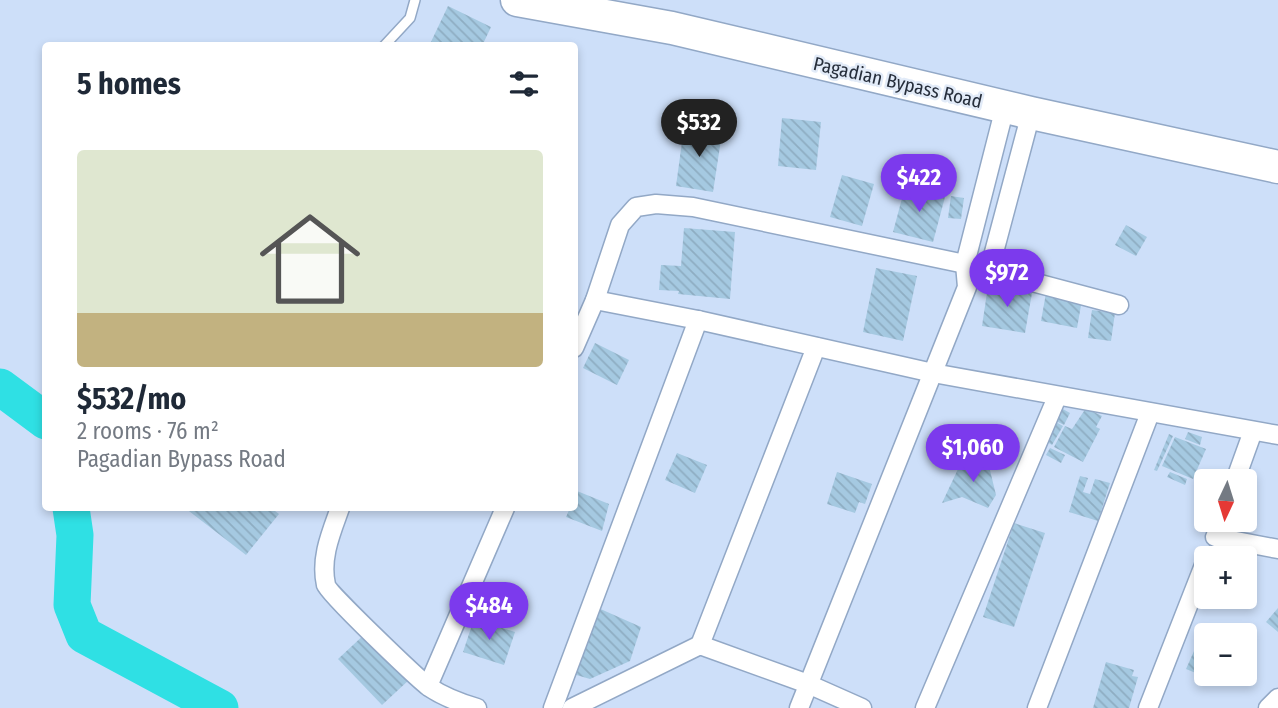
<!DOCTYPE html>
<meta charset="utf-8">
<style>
:root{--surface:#fff;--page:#f6f6f7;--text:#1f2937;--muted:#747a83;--line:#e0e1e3;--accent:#7c3aed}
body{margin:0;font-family:"Fira Sans Condensed",sans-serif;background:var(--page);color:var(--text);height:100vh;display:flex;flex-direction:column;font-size:26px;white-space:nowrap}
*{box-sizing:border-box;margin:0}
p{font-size:23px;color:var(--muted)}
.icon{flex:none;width:38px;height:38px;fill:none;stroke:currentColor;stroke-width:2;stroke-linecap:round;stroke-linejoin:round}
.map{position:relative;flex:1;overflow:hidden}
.side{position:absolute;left:42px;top:42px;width:536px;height:469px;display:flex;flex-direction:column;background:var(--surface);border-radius:7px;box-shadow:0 4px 10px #0003}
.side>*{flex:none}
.needle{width:46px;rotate:184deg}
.buttons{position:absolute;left:1194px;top:469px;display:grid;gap:14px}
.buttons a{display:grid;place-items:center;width:63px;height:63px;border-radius:7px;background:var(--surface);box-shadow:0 4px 10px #0003;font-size:35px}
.price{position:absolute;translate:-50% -60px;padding:0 16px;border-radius:24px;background:var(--accent);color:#fff;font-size:23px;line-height:46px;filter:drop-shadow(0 2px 4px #0008)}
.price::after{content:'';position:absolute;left:50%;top:42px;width:21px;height:16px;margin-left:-10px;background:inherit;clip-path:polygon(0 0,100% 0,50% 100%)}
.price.on{background:#222;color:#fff}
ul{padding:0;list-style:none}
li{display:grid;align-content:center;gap:14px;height:371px;padding:0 35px}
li+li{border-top:2px solid var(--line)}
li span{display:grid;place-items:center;height:217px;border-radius:7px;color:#555}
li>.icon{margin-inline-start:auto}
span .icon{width:126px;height:126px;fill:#fffc;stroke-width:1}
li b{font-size:30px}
h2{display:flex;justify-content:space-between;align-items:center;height:84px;padding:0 35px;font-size:30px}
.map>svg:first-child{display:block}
</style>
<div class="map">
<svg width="1278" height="708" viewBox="0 0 1278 708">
<defs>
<pattern id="building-back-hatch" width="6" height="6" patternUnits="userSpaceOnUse" patternTransform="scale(1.75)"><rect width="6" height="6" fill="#a5c9e1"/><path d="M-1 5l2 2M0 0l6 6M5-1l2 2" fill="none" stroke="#8eadc2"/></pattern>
</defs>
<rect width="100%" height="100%" fill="#cddff9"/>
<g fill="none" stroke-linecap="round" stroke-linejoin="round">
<!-- river -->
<g stroke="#2fe0e4" stroke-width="37">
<polyline points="0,387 46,421"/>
<polyline points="71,508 75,535 72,605 84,635 220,708"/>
</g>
</g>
<!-- building -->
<g fill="url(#building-back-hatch)">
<polygon points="448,6 491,27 482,46 429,46"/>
<polygon points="782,118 821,122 816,170 778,166"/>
<polygon points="684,127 722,133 713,192 676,186"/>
<polygon points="842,175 874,184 862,226 830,217"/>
<polygon points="905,187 945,197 933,242 893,232"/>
<polygon points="951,196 964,198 961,219 948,218"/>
<polygon points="1126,225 1147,237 1136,256 1115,245"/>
<polygon points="684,228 735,232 730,299 678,294 679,291 659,290 661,265 681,266"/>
<polygon points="876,268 917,276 903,341 863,332"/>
<polygon points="988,286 1032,293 1025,333 982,326"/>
<polygon points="1046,293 1082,300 1077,328 1041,321"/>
<polygon points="1092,310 1115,313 1111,341 1088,338"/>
<polygon points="595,343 629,360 617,385 583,368"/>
<polygon points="1061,408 1070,413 1064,425 1054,420"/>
<polygon points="1086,408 1102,416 1096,427 1100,429 1083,462 1054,447 1065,426 1072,429"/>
<polygon points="1054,421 1063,426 1052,445 1044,440"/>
<polygon points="1188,432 1202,437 1200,445 1185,439"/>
<polygon points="1169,434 1173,436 1157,471 1154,470"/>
<polygon points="1175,437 1206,449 1193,479 1162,466"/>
<polygon points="1050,448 1065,455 1061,463 1046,455"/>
<polygon points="677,453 707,465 695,493 665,480"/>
<polygon points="972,457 989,466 996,495 988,508 962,497 942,503 958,469"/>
<polygon points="837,472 872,484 865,504 859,502 855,513 827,504"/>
<polygon points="1170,472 1187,479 1185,485 1167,477"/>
<polygon points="1080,476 1088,478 1083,492 1090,494 1095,479 1110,483 1098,521 1069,512"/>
<polygon points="577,491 609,504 602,531 566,517 570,508 574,508"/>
<polygon points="185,508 271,508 279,514 246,555"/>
<polygon points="1014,523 1045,533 1014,627 983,617"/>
<polygon points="596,607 641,627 630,661 590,679 573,674"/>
<polygon points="1278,608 1278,632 1266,622"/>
<polygon points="474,619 515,632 504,665 463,652"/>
<polygon points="367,632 410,679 382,705 338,659"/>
<polygon points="1198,642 1206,645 1206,674 1224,674 1220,683 1186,669"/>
<polygon points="1106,662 1134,670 1132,676 1138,677 1129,708 1093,708"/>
</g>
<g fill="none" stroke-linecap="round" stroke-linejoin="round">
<defs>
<polyline id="lane" points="384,46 410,18 415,0"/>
<g id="street">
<polyline points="982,276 989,271 1031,113"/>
<polyline points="595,300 698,320 933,373 1278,435"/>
<polyline points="574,348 595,300 620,225 636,207 656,204 693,207 965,264 1119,305"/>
<polyline points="1235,481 1253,431"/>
<path d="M340,508C331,533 320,558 326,585C329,594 416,677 429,687C444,697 460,703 477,708"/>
<polyline points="1215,537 1278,549"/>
<polyline points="700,645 816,347"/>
<polyline points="428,686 505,508"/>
<polyline points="553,708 698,320"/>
<polyline points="572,708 700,645 808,684 862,708"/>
<polyline points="799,708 967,287 965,264 1005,107"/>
<polyline points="925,708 1057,397"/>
<polyline points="1037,708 1150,413"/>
<polyline points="1148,708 1206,560"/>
<polyline points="1268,708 1278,698"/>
</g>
<polyline id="highway" points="517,0 672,28 1031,113 1278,167"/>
</defs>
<!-- lane casing -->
<use href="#lane" stroke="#92a8c6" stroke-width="12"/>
<!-- street casing -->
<use href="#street" stroke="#92a8c6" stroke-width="21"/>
<!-- highway casing -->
<use href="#highway" stroke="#92a8c6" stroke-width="35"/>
<!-- lane -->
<use href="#lane" stroke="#fff" stroke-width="9"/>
<!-- street -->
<use href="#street" stroke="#fff" stroke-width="18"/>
<!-- highway -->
<use href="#highway" stroke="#fff" stroke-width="32"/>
</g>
<g text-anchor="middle" stroke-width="5" stroke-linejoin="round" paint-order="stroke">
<!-- street labels -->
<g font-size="19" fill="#262e3b" stroke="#e2ebf8">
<text transform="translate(898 82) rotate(13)" y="7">Pagadian Bypass Road</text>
</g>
</g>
</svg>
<div class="buttons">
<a><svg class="needle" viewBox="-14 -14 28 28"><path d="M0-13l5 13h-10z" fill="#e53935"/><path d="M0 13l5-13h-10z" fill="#747a83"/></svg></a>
<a>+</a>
<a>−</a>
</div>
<b class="price on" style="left:699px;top:159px">$532</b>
<b class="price" style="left:919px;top:214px">$422</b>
<b class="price" style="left:1007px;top:309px">$972</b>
<b class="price" style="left:973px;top:484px">$1,060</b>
<b class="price" style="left:489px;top:642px">$484</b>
<section class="side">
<h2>5 homes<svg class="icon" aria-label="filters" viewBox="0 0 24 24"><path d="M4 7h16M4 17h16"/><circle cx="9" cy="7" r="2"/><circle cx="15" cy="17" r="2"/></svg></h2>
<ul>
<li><span style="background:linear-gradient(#dfe7d0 75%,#c2b280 0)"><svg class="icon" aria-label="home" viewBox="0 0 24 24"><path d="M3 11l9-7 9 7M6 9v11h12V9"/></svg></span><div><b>$532/mo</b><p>2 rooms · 76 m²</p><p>Pagadian Bypass Road</p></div></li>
</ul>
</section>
</div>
